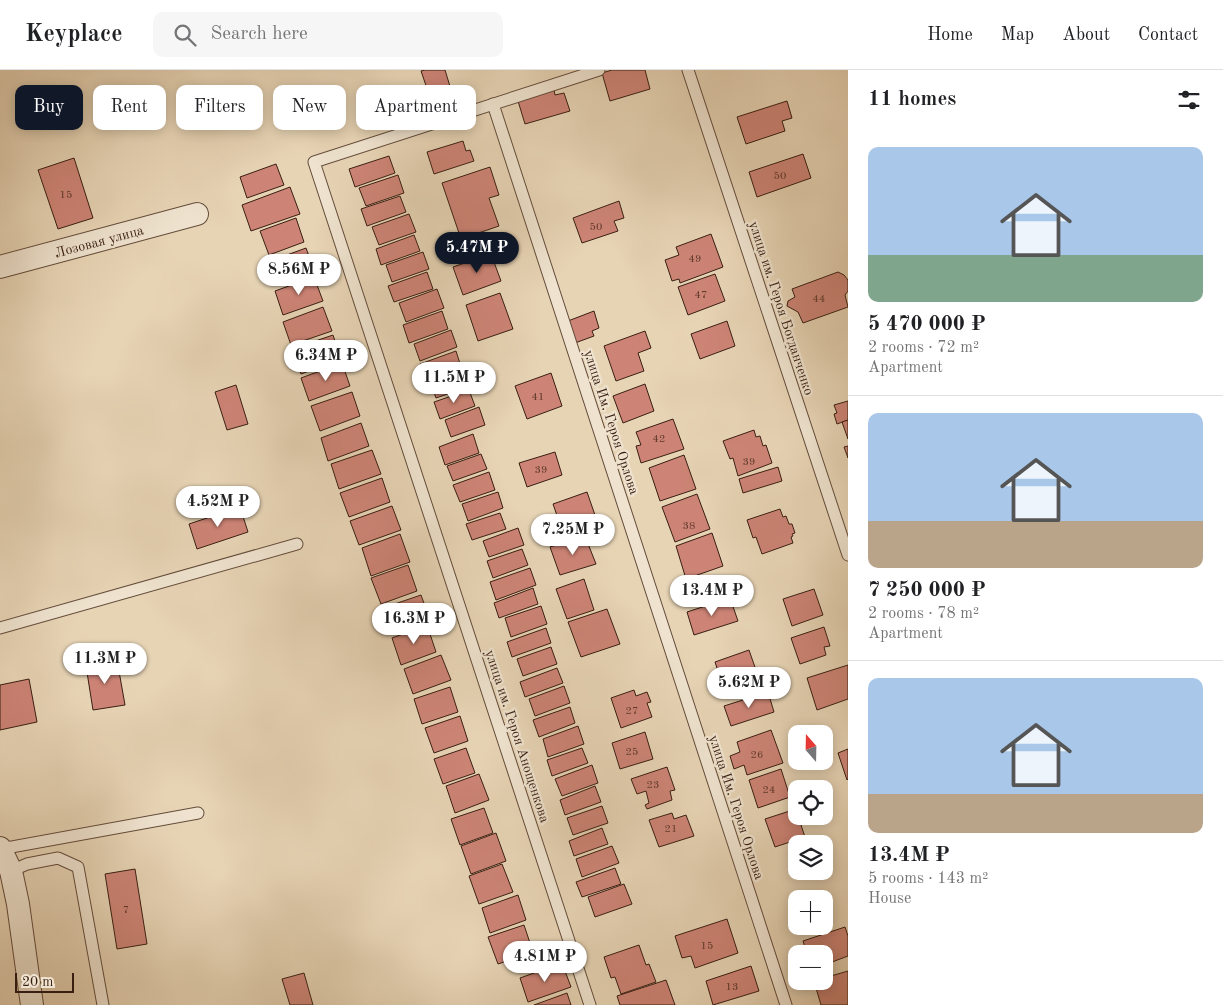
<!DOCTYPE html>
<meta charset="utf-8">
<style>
:root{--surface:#fff;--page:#f6f6f6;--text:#202124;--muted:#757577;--line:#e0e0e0;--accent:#111827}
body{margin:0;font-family:"Old Standard TT",serif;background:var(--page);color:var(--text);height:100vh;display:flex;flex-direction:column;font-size:19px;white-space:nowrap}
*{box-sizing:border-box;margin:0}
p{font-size:16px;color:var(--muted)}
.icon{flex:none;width:28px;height:28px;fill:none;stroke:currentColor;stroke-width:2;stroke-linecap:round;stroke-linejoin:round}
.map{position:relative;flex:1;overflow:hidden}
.details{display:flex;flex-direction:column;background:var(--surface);width:375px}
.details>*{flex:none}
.hud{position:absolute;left:15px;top:15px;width:475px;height:45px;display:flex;gap:10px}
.needle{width:32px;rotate:340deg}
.fabs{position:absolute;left:788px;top:655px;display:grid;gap:10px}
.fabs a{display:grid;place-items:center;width:45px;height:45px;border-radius:10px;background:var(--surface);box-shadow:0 2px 12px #0003;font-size:25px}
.scale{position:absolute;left:15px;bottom:12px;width:59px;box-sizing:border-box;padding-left:5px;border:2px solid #391e12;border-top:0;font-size:14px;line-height:18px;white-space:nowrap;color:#391e12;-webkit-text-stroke:4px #efe3cf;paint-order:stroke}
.price{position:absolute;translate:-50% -42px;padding:0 11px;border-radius:18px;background:#fff;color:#222;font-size:16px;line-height:32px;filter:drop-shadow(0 1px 2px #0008)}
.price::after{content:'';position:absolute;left:50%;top:30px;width:15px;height:11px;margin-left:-8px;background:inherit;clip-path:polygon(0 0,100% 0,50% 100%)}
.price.current{background:var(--accent);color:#fff}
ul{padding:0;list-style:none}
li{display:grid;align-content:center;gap:10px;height:265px;padding:0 20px}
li+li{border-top:1px solid var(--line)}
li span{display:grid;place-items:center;height:155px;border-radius:10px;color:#555}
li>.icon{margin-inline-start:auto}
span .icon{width:90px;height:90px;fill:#fffc;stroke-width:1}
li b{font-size:21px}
h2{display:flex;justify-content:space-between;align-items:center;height:60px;padding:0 20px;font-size:21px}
.chip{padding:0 18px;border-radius:10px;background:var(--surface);box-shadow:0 2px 12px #0003;font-size:18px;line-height:45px}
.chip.current{background:var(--accent);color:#fff}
header{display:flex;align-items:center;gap:30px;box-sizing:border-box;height:70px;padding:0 25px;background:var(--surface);border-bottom:1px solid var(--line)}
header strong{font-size:24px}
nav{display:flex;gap:28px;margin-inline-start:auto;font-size:18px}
.search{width:350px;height:45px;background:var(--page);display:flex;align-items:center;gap:12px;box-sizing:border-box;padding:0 18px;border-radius:10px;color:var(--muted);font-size:19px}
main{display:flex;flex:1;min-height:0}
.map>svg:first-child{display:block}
</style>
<header>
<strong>Keyplace</strong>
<div class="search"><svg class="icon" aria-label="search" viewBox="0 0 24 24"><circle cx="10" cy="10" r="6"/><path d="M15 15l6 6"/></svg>Search here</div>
<nav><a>Home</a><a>Map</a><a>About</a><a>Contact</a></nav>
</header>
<main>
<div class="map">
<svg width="848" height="935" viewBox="0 0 848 935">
<rect width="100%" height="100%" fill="#e7d4b5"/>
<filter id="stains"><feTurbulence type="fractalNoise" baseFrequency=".004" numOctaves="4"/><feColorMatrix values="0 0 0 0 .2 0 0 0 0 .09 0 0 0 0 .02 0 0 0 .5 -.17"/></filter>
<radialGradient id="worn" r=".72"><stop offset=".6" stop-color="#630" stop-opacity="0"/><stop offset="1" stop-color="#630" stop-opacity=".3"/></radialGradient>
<!-- building -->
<g fill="#cd8476" stroke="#391e12">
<polygon points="425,0 445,0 452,23 431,30 421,1"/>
<polygon points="612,0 645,0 650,19 610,31 602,3"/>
<polygon points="554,20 555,25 564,23 570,41 525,54 518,31"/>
<polygon points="787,31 792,48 782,51 785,61 746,74 737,47"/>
<polygon points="463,71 466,81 470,80 474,91 434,104 427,82"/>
<polygon points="803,84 811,108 757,127 749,102"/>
<polygon points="389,86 395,103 355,117 349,99"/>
<polygon points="74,88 93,148 58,159 38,100"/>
<polygon points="276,94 284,115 247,128 240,107"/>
<polygon points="490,97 499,125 489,128 499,156 461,169 442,113"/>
<polygon points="398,105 404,123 366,136 359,118"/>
<polygon points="290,117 300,144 251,161 242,135"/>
<polygon points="400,126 406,142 367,156 361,139"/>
<polygon points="619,131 624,148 614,151 618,161 582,173 573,148"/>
<polygon points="409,144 416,162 379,175 372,157"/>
<polygon points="296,148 304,172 269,185 260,161"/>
<polygon points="711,164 723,197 680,213 679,209 672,211 665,190 679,185 676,177"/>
<polygon points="414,165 420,181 381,195 376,179"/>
<polygon points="306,178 314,200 276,213 268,192"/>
<polygon points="423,182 429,199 392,212 386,195"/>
<polygon points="491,184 501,211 463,225 453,197"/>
<polygon points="427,202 433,219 394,232 388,216"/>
<polygon points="838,202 844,205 848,210 848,221 845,225 848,237 803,253 798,242 787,236 788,231 795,227 792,219"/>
<polygon points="715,204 725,231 688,245 678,217"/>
<polygon points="314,207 323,231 283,245 275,221"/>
<polygon points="437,219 444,238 406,252 399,233"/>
<polygon points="500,223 513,259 478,271 466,235"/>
<polygon points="323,237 332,261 291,275 283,252"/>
<polygon points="442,241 448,259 409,273 403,255"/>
<polygon points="594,241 599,258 592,261 594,266 575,273 568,251"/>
<polygon points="727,251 735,276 700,289 691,264"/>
<polygon points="451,260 457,277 420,291 414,274"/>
<polygon points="645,261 651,278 638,283 644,301 616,311 604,276"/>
<polygon points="333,265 341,289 301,304 292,279"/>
<polygon points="456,281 461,297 426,310 420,294"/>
<polygon points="342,293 350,316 309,331 301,308"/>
<polygon points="465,299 471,316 436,328 430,311"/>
<polygon points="551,303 562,336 527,349 515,316"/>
<polygon points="645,314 654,341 623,353 613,326"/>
<polygon points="236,315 248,354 227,360 215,322"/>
<polygon points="469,320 475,336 440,349 434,332"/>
<polygon points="352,322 360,346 320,361 311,336"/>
<polygon points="848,331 848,350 837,354 834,344 837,343 834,335"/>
<polygon points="479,337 485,355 451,367 445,350"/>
<polygon points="673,349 684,379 641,393 636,376 641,375 636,362"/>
<polygon points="848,350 848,369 842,352"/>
<polygon points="361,353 369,376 328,391 321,368"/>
<polygon points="754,360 756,367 760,366 763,376 766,375 772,393 738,406 733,388 730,389 723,371"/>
<polygon points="473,364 479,383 445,395 439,377"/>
<polygon points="848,376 848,388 844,377"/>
<polygon points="372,380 381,404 339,419 331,394"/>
<polygon points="555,382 562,405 527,417 519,393"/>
<polygon points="481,384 487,399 453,411 447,396"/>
<polygon points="684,385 696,419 660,431 649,398"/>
<polygon points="778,397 782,411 743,423 739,409"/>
<polygon points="489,402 495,420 460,432 453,415"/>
<polygon points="382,408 390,432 349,447 340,423"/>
<polygon points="498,422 503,438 468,451 462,434"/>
<polygon points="587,422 596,448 562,460 553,434"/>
<polygon points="697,424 710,459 675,472 662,437"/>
<polygon points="392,436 401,460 359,475 350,451"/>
<polygon points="240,437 248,462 197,479 189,454"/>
<polygon points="780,439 783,447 786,446 789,454 792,454 795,463 792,464 793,466 791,467 793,473 762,484 756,467 753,468 747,450"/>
<polygon points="500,443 506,459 472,470 466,454"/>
<polygon points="518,458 524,475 489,487 483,471"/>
<polygon points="712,463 723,496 686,509 676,476"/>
<polygon points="400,464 410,492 371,506 362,478"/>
<polygon points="585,466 596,494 560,505 550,477"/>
<polygon points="522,479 528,495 493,508 487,491"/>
<polygon points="408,495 417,521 381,534 371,508"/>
<polygon points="530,498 536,515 496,530 490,512"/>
<polygon points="584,509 594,540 567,549 556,519"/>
<polygon points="533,518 538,534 499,548 494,533"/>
<polygon points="814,519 823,545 792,556 783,529"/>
<polygon points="421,525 430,550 393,564 383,538"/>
<polygon points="730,528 738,551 694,565 687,542"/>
<polygon points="541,536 547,554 511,567 505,548"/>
<polygon points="607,539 620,574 581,587 568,552"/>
<polygon points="427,555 436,582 401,595 392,568"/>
<polygon points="824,557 830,576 824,577 826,585 800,594 791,568"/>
<polygon points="546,558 551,573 512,587 507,572"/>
<polygon points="551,577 557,594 523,606 517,589"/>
<polygon points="749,580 757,603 750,605 752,611 718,623 712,606 719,604 715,592"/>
<polygon points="441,585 451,610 413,624 404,599"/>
<polygon points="117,590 125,635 93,640 86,596"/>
<polygon points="848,595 848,629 817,640 807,608"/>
<polygon points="557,598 563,613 525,627 520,612"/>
<polygon points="29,609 37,652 0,660 0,615"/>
<polygon points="564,616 570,633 535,646 529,629"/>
<polygon points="450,617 458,642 422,654 414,629"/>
<polygon points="634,620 636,626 647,622 651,632 647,633 652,647 621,658 611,628"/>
<polygon points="768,622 774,642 731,656 724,636"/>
<polygon points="570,637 575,653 539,667 533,650"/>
<polygon points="460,646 468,671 434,683 425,658"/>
<polygon points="578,656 584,674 548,687 543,669"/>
<polygon points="771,660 783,693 747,705 744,695 734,699 730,686 740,682 737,672"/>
<polygon points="645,662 653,689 620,699 612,673"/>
<polygon points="466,678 475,703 443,714 434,689"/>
<polygon points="582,678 588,693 552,706 547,690"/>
<polygon points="848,679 848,709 847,710 838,683"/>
<polygon points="592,695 598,713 562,726 555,709"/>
<polygon points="667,697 675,720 670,721 672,730 647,739 645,735 649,733 646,721 637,724 631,709"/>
<polygon points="781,699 790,727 758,738 749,710"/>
<polygon points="479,704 489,730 455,743 446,716"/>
<polygon points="595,716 601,732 565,745 560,730"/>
<polygon points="602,736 608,753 573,765 567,748"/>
<polygon points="484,738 493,763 460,775 451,749"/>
<polygon points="796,739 796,746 798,746 805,767 775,777 765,749"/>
<polygon points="672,743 674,749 686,745 694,766 659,777 649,750"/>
<polygon points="602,758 608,774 574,786 569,771"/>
<polygon points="496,763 506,791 471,804 461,776"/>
<polygon points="612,776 619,793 582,807 576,789"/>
<polygon points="502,794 513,822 479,834 469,806"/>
<polygon points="615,798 621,814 582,827 576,812"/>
<polygon points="135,799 147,874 117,879 105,804"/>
<polygon points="624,814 632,834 595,847 588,827"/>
<polygon points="518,825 526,850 490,863 482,838"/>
<polygon points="727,849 738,883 695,898 691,886 682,888 675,866"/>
<polygon points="524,855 533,882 498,894 488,867"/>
<polygon points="845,857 848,866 848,886 824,895 824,884 812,884 811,882 807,883 803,871"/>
<polygon points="639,875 646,895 649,894 656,912 621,924 615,907 611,908 604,887"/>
<polygon points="562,893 571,917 528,932 520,908"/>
<polygon points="751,896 759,921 713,935 706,911"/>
<polygon points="848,901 848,935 821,935 814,911 824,911 824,908"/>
<polygon points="304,903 313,935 290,935 282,909"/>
<polygon points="666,910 675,935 620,935 617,926"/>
<polygon points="567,923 571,935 534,935"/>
</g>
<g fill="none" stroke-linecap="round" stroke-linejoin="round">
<defs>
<g id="service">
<polyline points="688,0 848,485"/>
<polyline points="493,34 786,935"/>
<polyline points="0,558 297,474"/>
<polyline points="0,779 198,743"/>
<polyline points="11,801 27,794 58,788 78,797 103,935"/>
<polyline points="590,935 314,92 599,0"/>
</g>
<g id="minor">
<polyline points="0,197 197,144"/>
<polyline points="0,778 11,801 18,834 32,935"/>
</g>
</defs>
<!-- service casing -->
<use href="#service" stroke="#644c3b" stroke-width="13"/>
<!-- minor casing -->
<use href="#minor" stroke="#644c3b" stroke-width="24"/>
<!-- service -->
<use href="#service" stroke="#efe3cf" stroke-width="11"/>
<!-- minor -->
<use href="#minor" stroke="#efe3cf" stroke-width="22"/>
</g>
<g text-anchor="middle" stroke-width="4.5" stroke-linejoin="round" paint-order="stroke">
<!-- number labels -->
<g font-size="11" fill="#5e382b">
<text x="780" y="109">50</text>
<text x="66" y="128">15</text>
<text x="596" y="160">50</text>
<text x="695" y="192">49</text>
<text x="701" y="228">47</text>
<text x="819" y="232">44</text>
<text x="538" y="330">41</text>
<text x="659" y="372">42</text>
<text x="749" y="395">39</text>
<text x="541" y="403">39</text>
<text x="689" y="459">38</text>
<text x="632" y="644">27</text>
<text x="632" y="685">25</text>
<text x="757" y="688">26</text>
<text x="653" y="718">23</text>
<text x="769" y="723">24</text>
<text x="671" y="762">21</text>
<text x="126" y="843">7</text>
<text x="707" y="879">15</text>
<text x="732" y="920">13</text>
</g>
<!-- street labels -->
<g font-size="14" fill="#391e12" stroke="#efe3cf">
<text transform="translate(99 171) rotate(-15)" y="5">Лозовая улица</text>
<text transform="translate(782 238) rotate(72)" y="5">улица им. Героя Богданченко</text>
<text transform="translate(612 352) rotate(72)" y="5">улица Им. Героя Орлова</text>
<text transform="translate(518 666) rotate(72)" y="5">улица им. Героя Анощенкова</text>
<text transform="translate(737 737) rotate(72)" y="5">улица Им. Героя Орлова</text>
</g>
</g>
<rect width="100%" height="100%" filter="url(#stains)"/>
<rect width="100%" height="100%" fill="url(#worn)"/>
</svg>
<div class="fabs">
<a><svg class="needle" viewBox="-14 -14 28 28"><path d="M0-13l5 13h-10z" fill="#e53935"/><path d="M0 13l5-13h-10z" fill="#757577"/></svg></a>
<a><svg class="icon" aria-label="locate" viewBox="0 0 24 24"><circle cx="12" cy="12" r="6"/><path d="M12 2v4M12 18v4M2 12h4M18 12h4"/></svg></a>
<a><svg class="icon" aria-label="layers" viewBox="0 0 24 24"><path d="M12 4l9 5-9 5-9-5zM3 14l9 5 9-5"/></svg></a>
<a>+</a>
<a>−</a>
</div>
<div class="scale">20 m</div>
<b class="price current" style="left:477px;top:204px">5.47M ₽</b>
<b class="price" style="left:299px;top:226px">8.56M ₽</b>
<b class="price" style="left:326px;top:312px">6.34M ₽</b>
<b class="price" style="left:454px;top:334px">11.5M ₽</b>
<b class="price" style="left:218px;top:458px">4.52M ₽</b>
<b class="price" style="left:573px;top:486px">7.25M ₽</b>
<b class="price" style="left:712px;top:547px">13.4M ₽</b>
<b class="price" style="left:414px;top:575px">16.3M ₽</b>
<b class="price" style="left:105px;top:615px">11.3M ₽</b>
<b class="price" style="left:749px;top:639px">5.62M ₽</b>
<b class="price" style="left:545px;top:913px">4.81M ₽</b>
<div class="hud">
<a class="chip current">Buy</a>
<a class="chip">Rent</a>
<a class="chip">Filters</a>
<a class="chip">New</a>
<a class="chip">Apartment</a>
</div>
</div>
<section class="details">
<h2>11 homes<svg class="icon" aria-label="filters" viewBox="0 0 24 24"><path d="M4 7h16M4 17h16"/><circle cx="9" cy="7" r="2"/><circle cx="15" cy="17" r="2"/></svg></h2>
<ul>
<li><span style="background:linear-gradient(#a9c7e8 70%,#7fa58c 0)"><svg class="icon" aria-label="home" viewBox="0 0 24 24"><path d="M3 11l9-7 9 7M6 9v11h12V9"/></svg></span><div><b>5 470 000 ₽</b><p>2 rooms · 72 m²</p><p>Apartment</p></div></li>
<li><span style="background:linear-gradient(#a9c7e8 70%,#b9a48a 0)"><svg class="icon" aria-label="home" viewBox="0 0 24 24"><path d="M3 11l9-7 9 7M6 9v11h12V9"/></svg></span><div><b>7 250 000 ₽</b><p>2 rooms · 78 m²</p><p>Apartment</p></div></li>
<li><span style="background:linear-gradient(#a9c7e8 75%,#b9a48a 0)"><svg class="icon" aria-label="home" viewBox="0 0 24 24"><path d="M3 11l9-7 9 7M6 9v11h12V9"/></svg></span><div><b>13.4M ₽</b><p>5 rooms · 143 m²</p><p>House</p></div></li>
</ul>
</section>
</main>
